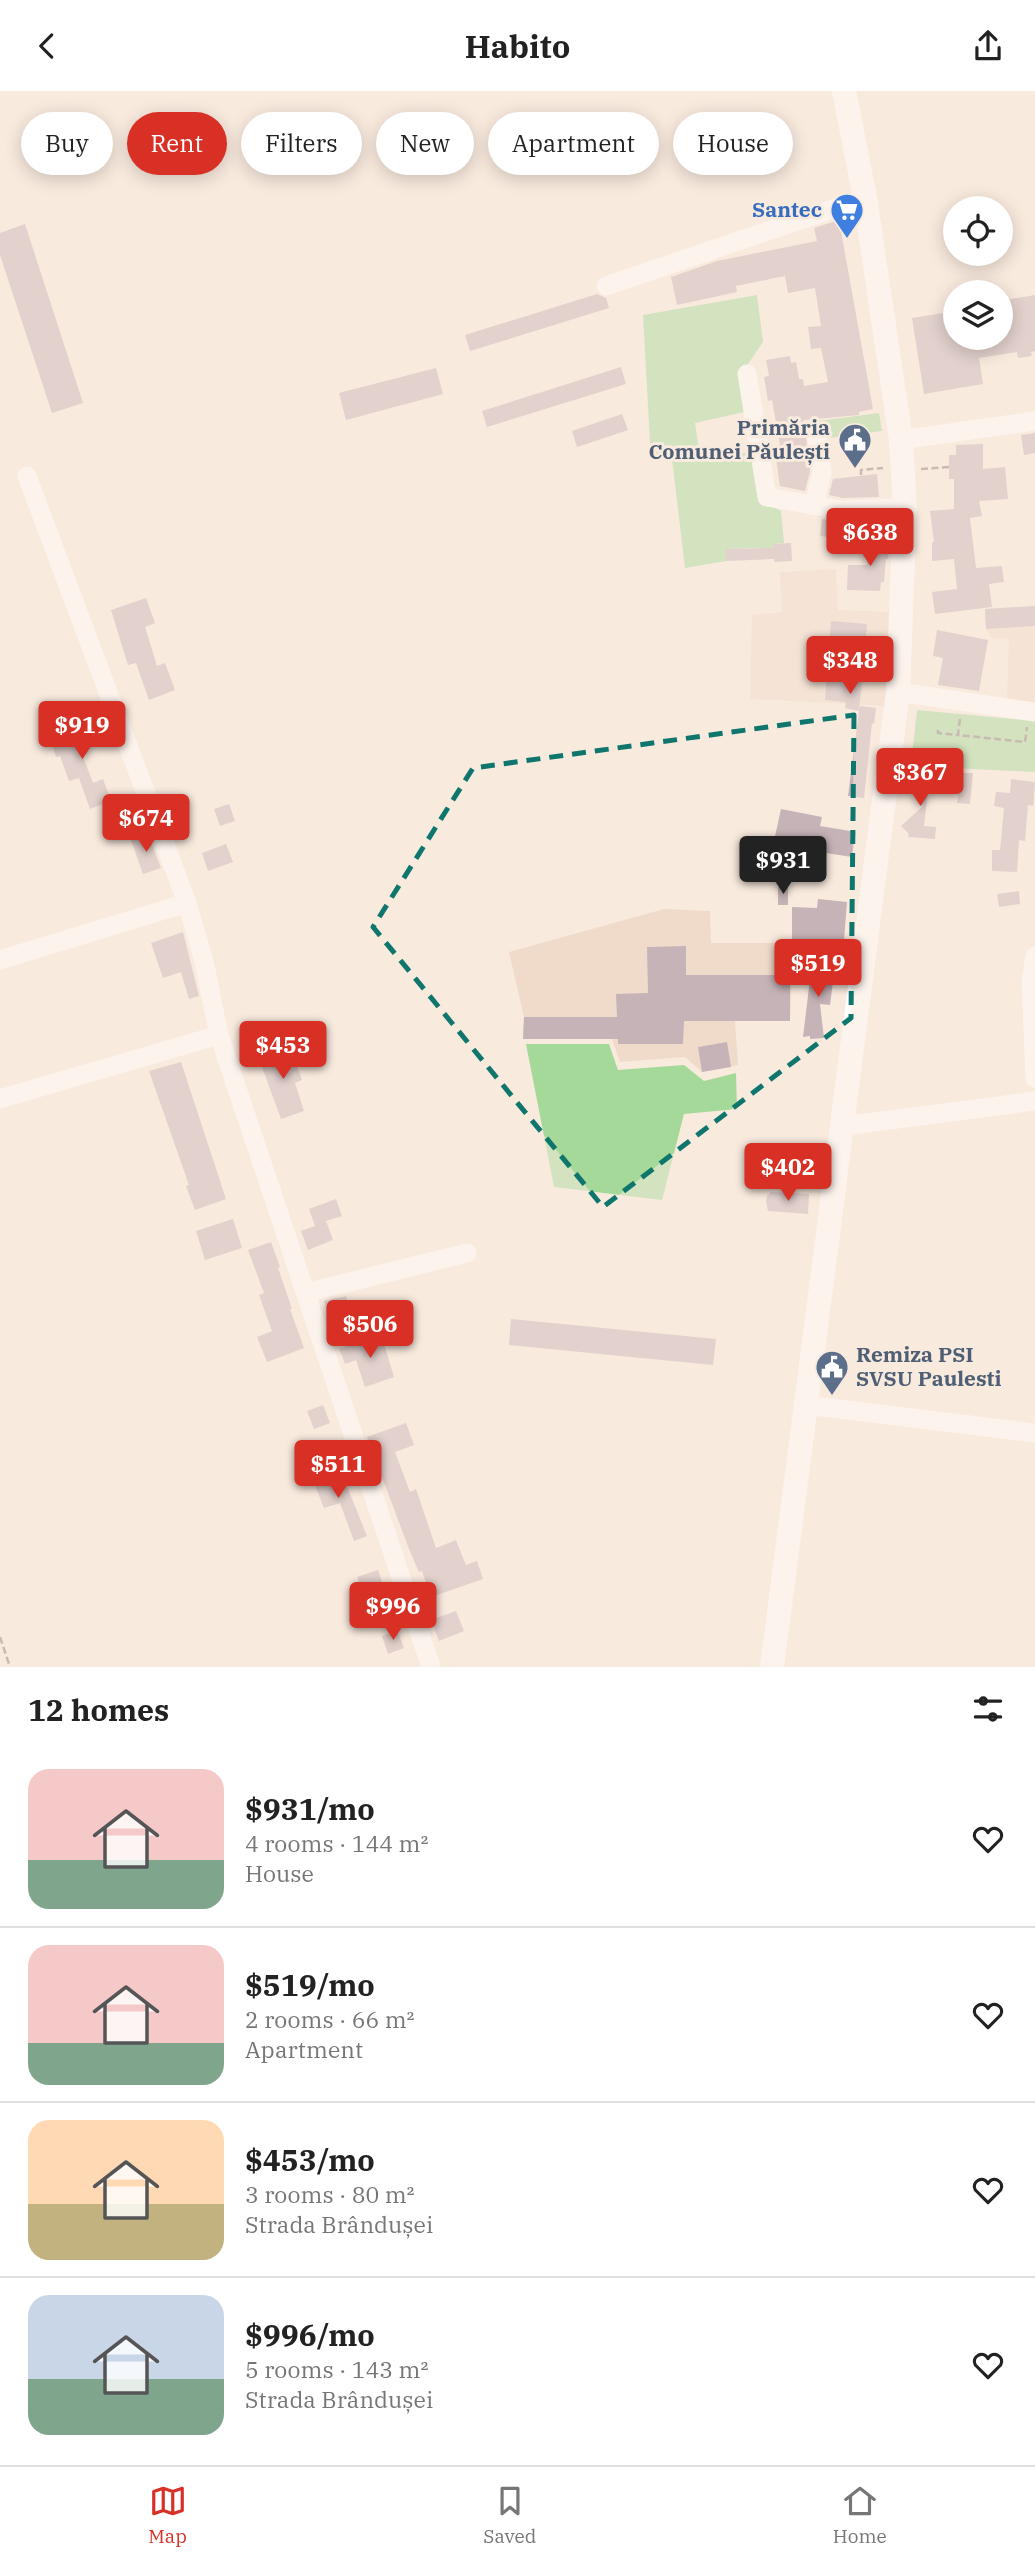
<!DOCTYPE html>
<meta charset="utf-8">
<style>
:root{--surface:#fff;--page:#f6f6f6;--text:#222;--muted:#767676;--line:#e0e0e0;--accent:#d93025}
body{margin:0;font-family:"IBM Plex Serif",serif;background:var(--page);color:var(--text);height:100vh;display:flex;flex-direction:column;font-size:26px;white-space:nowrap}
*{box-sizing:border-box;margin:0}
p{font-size:23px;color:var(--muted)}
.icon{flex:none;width:38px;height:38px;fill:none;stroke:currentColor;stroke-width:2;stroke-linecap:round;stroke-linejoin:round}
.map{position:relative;height:1576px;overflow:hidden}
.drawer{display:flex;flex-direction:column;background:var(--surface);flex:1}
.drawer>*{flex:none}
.banner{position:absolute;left:21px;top:21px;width:994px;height:63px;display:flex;gap:14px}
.fabs{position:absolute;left:943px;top:105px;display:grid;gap:14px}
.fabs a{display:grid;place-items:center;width:70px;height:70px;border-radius:50%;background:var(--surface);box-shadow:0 4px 18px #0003;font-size:35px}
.price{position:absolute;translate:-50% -60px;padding:0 16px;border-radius:7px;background:var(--accent);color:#fff;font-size:23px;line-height:46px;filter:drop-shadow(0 2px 4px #0008)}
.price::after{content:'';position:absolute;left:50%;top:42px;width:21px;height:16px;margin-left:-10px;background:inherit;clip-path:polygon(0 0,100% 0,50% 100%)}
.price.current{background:#222;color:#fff}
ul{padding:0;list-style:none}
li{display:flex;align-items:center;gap:21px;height:175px;padding:0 28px}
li+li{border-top:2px solid var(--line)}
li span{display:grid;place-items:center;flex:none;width:196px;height:140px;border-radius:21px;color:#555}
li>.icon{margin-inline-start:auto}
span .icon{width:84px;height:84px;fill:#fffc;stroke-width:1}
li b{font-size:30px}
h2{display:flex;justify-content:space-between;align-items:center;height:84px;padding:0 28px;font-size:30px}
.tag{padding:0 24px;border-radius:32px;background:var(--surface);box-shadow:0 4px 18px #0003;font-size:24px;line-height:63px}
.tag.current{background:var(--accent);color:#fff}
header{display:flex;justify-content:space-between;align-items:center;height:91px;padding:0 28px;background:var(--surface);font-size:32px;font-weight:700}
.tab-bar{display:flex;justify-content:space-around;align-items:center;height:98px;border-top:2px solid var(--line);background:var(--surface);font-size:19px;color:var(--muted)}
.tab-bar a{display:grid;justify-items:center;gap:4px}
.tab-bar .current{color:var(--accent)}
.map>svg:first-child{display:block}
</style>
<header><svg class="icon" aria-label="back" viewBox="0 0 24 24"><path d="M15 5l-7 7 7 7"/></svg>Habito<svg class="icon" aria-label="share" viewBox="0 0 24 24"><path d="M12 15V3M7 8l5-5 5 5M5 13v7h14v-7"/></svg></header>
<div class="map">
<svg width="1035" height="1576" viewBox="0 0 1035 1576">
<rect width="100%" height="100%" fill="#f9eade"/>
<!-- built -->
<g fill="#f0dbca">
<polygon points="836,478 838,519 893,521 887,615 750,608 752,524 782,521 780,481"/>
<polygon points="1035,515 1035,613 1007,609 1009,548 991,547 986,538 985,518"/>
<polygon points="664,818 710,820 711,852 793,852 790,930 735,930 738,974 702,981 685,966 620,971 612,948 523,948 524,926 509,861"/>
</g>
<!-- green -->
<g fill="#a5d999">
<polygon points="757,204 763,251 744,279 749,320 695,332 700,366 753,361 760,409 781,420 784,452 774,453 774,462 761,457 726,458 726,470 685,477 672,368 651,369 643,224"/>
<polygon points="879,322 882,340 821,348 818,330"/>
<polygon points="917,619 1035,630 1035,681 911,675"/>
<polygon points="526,953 609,953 618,979 684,974 704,990 736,982 737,1018 684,1023 662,1109 554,1096"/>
</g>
<!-- building -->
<g fill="#c6b3b8">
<polygon points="839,129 873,318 859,321 859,324 804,329 810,380 805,400 780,395 774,355 780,354 772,309 768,310 764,286 769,285 766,269 790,265 791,272 796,271 799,288 803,288 804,295 828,291 821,257 811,258 808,236 821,235 815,197 788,202 785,185 736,195 737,201 677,214 671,186 717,170 817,150 814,137"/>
<polygon points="25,133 83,312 52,322 0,164 0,142"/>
<polygon points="597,203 606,207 609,217 470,260 465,244"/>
<polygon points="1035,204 1035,260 1031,261 1032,265 1018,267 1017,261 979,267 983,293 924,303 912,227 956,220 956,247 1001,247 1001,217 1006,216 1005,209"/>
<polygon points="621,276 626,293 487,336 482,320"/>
<polygon points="436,277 443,303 346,329 339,302"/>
<polygon points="622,323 628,339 577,356 572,340"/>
<polygon points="1035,342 1035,362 1024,364 1021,344"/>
<polygon points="983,353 983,378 1005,376 1008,408 979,410 982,425 970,427 976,477 1002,475 1004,491 989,493 992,516 935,523 932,501 957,498 954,468 932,470 932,451 934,451 930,420 954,418 954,388 949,388 949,364 956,364 956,354"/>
<polygon points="877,383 879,406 843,407 829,404 833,388"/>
<polygon points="822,428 842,431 864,431 862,450 820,445"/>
<polygon points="868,447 888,448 888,468 886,468 884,491 881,491 880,500 847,499 848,474 867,474"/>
<polygon points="791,452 792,470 774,471 774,468 726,470 726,458 774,457 773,453"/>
<polygon points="146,507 155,532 145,536 157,575 165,572 175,599 149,609 136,572 128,574 111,519"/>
<polygon points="1035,515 1035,535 986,538 985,518"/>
<polygon points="831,530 867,533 865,555 851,554 848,588 862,589 859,619 860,615 876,617 874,633 872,632 864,707 848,705 859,620 845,617 846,611 825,609"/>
<polygon points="937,539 988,549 979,600 938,594 943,567 933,565"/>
<polygon points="107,634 112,648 80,658 93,692 103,688 111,710 90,718 79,687 69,690 60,665 56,666 50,647 82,635 84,642"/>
<polygon points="935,679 960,681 959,691 934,690"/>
<polygon points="911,681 930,682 924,735 936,736 935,748 908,746 909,743 901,735 922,716 917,702 908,701"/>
<polygon points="961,682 973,682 970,713 957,712"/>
<polygon points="1011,688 1035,691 1033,715 1028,714 1025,750 1019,749 1017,781 992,780 992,759 1000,759 1004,717 994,715 996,701 1010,702"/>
<polygon points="229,713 235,730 220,735 214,718"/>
<polygon points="781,718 822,726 820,735 856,741 852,766 826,762 821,789 786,782 791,754 774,750"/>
<polygon points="148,743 161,777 143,783 131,749"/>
<polygon points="226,753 233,771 208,780 202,762"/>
<rect x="778" y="796" width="10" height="18"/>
<polygon points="1019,800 1020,813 999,816 997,803"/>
<polygon points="818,808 847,811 844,849 792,849 792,816 817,817"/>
<polygon points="183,841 199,905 189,908 181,881 163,887 151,852"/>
<polygon points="686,855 686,884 790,884 790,930 684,930 683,953 618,953 618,948 523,948 524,926 617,926 616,903 648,902 647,856"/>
<polygon points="812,872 835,875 830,914 820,913 824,947 810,948 810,945 803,946"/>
<polygon points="727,951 731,976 702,981 698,956"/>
<polygon points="290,955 302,989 295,992 304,1020 281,1028 258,965"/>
<polygon points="181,971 226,1108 195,1119 186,1095 189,1094 149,980"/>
<polygon points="771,1101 809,1103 808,1123 768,1120 766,1111 767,1105"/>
<polygon points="336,1108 342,1125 326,1130 333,1149 308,1159 301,1140 315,1135 309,1118"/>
<polygon points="233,1128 242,1157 205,1169 196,1140"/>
<polygon points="271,1151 280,1176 278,1177 292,1218 290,1218 304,1257 267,1271 257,1246 272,1240 259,1204 264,1202 248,1159"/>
<polygon points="346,1205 351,1222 330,1229 324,1210"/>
<polygon points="511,1228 716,1248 713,1274 509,1254"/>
<polygon points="381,1243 394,1286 365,1296 356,1269 345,1273 339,1258"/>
<polygon points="323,1314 330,1332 314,1338 307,1320"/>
<polygon points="406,1332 414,1354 395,1361 410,1401 416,1398 436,1457 456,1449 466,1474 477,1470 483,1488 431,1506 422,1480 419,1481 409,1458 367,1346"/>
<polygon points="327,1375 334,1391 344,1388 367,1445 354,1450 340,1412 324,1417 310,1382"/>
<polygon points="378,1479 385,1500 364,1507 357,1486"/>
<polygon points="456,1520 464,1540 439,1550 431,1529"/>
<polygon points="397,1539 404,1557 388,1563 382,1545"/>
</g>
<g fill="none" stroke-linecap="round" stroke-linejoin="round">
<!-- path -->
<g stroke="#8d837b" stroke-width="2.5" stroke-dasharray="7 3.5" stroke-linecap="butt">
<polyline points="921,378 949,376"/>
<polyline points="861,384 861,379 883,377"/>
<polyline points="960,628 958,644 1025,651 1027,636"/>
<polyline points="938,639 938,642 958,644"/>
<polyline points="0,1546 10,1576"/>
</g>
<!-- minor -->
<g stroke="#fff" stroke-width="19">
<polyline points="606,195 865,107"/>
<polyline points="747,283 767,406 842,419 905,417"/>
<polyline points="901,349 1035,330"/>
<polyline points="27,385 187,812 204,870 219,944 431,1576"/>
<polyline points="814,415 822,381 817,347"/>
<polyline points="898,601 1035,621"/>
<polyline points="1035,865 1031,890 1035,987"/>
<polyline points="0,869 187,812"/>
<polyline points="0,1008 219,944"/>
<polyline points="844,1035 1035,1010"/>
<polyline points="305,1202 467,1162"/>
<polyline points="806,1314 1035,1342"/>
</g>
<!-- major -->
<polyline stroke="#fff" stroke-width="24" points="772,1576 898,601 905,417 901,349 865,107 844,0"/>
</g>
<!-- marked area -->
<path d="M0 0H1035V1576H0ZM854,624L851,927L603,1116L373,836L473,677Z" fill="#f9eade" fill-opacity=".55" fill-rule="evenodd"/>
<path fill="none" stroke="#0f766e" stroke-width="5" stroke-dasharray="14 9" stroke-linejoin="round" d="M854,624L851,927L603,1116L373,836L473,677Z"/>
<!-- icons -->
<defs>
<symbol id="supermarket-pin" viewBox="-11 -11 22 30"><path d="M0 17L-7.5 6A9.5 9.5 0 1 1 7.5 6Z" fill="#3f7fe0" stroke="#f9eade"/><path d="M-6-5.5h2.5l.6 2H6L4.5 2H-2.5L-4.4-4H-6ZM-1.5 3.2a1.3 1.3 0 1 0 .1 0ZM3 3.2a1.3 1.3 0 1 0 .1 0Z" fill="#fff"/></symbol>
<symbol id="civic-pin" viewBox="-11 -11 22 30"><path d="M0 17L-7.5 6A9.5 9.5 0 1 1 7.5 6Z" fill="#5c6f8a" stroke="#f9eade"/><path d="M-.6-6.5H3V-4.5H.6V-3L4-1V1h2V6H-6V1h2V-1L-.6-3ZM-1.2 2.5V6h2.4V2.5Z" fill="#fff"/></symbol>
</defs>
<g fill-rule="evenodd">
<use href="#supermarket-pin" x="828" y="100" width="38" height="52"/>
<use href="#civic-pin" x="836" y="330" width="38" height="52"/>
<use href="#civic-pin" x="813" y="1257" width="38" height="52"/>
</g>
<g text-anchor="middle" stroke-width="6" stroke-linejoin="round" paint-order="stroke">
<!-- shop labels -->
<g font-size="21" font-weight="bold" fill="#366cbe" stroke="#f9eade" text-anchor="end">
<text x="822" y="126">Santec</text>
</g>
<!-- service labels -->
<g font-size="21" font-weight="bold" fill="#4e5e75" stroke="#f9eade" text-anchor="end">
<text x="830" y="344">Primăria<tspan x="830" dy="24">Comunei Păulești</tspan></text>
<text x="856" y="1271" text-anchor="start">Remiza PSI<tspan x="856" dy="24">SVSU Paulesti</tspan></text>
</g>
</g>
</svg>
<div class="fabs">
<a><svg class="icon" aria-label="locate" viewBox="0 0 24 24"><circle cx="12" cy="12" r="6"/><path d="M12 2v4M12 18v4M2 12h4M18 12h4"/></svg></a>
<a><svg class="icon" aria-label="layers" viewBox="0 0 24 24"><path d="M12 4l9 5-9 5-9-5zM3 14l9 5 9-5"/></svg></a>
</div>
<b class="price" style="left:870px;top:477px">$638</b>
<b class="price" style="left:850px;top:605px">$348</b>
<b class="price" style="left:82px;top:670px">$919</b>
<b class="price" style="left:920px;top:717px">$367</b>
<b class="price" style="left:146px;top:763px">$674</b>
<b class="price current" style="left:783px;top:805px">$931</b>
<b class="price" style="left:818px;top:908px">$519</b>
<b class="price" style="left:283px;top:990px">$453</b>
<b class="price" style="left:788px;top:1112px">$402</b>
<b class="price" style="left:370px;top:1269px">$506</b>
<b class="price" style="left:338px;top:1409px">$511</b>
<b class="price" style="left:393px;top:1551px">$996</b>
<div class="banner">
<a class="tag">Buy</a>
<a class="tag current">Rent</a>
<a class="tag">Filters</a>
<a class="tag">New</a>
<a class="tag">Apartment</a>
<a class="tag">House</a>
</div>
</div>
<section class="drawer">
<h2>12 homes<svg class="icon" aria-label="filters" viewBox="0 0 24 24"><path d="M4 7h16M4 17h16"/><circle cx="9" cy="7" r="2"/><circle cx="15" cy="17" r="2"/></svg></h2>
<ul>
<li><span style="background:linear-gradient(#f6c9c9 65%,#7fa58c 0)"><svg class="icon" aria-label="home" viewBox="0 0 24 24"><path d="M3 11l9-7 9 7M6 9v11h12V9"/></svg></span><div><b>$931/mo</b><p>4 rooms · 144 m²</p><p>House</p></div><svg class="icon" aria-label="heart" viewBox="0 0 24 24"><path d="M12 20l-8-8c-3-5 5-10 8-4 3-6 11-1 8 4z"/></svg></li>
<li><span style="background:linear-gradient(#f6c9c9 70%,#7fa58c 0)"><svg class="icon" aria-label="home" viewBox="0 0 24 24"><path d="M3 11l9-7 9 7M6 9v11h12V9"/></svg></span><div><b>$519/mo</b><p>2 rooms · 66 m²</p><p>Apartment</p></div><svg class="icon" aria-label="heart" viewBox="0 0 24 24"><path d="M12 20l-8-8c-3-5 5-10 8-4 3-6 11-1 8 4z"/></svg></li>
<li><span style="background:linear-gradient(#ffd9b3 60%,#c2b280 0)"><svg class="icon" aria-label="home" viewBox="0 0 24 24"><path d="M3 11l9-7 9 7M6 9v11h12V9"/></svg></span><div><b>$453/mo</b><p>3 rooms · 80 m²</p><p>Strada Brândușei</p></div><svg class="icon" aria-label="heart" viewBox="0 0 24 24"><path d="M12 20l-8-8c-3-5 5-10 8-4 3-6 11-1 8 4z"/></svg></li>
<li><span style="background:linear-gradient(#c9d6e8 60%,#7fa58c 0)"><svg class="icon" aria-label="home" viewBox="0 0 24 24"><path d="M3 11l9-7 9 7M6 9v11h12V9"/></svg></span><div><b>$996/mo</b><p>5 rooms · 143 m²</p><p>Strada Brândușei</p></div><svg class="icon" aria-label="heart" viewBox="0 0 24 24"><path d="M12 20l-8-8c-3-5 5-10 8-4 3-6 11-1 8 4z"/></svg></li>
</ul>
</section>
<nav class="tab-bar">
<a class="current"><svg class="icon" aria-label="map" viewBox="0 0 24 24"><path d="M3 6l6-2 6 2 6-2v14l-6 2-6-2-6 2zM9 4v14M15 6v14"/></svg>Map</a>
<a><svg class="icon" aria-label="saved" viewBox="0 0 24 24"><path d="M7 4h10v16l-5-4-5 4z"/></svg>Saved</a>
<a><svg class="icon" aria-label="home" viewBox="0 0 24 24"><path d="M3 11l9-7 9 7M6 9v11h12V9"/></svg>Home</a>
</nav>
